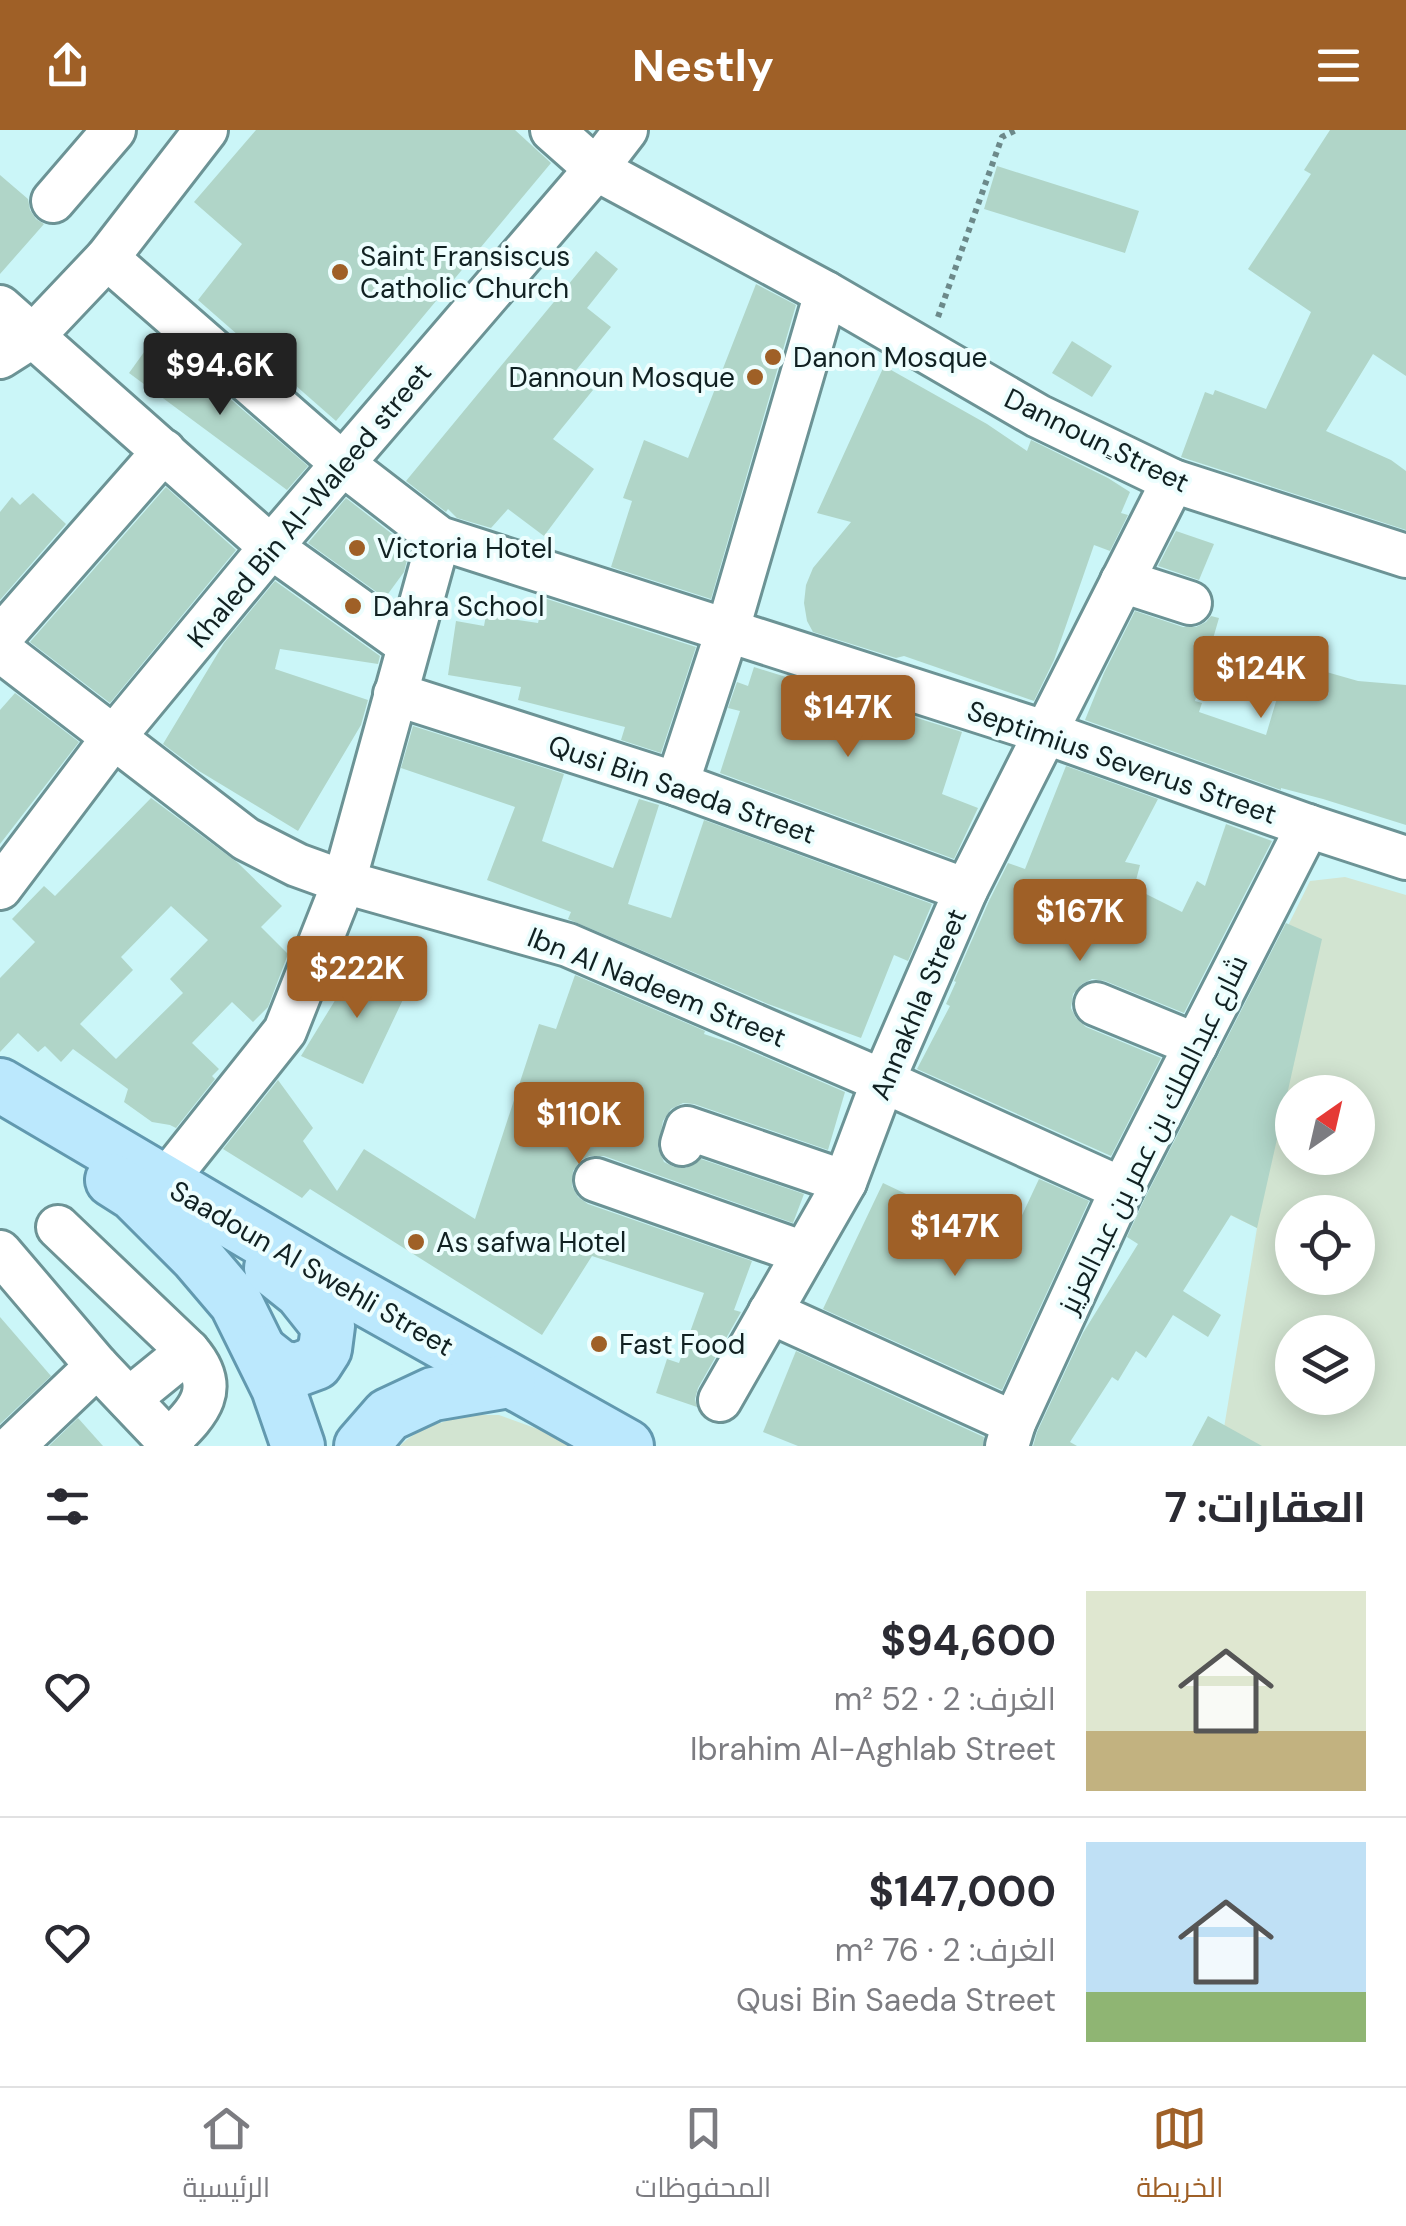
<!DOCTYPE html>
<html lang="ar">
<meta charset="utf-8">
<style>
:root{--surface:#fff;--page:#f2f2f3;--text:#2b2b33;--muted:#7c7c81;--line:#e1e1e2;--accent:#9f6027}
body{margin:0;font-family:"DM Sans",Cairo,sans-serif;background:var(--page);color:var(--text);direction:rtl;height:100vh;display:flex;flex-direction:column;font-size:38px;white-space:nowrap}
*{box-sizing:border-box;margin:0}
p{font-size:32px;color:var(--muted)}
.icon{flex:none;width:55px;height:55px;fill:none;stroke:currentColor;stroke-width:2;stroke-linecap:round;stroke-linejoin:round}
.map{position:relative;height:1316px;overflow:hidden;direction:ltr}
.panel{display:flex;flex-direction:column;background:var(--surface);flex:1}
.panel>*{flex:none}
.needle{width:65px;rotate:34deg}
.fabs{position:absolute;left:1275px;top:945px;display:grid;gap:20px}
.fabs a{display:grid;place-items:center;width:100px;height:100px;border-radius:50%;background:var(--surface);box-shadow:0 5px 25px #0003;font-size:50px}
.price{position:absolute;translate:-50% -85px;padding:0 22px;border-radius:10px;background:var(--accent);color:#fff;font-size:32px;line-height:65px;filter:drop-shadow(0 2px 5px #0008)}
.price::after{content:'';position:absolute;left:50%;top:60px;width:30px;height:22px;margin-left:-15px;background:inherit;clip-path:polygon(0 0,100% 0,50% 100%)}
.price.selected{background:#222;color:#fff}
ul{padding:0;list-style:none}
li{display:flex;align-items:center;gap:30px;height:250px;padding:0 40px}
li+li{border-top:2px solid var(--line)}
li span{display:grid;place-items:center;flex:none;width:280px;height:200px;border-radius:0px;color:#555}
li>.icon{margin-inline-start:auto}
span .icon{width:120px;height:120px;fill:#fffc;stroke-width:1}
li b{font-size:42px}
h2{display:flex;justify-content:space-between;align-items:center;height:120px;padding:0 40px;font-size:42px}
header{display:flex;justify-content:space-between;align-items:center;height:130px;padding:0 40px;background:var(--accent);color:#fff;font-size:45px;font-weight:700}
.tab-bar{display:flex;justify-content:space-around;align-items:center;height:140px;border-top:2px solid var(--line);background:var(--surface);font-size:28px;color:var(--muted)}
.tab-bar a{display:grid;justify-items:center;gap:5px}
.tab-bar .selected{color:var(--accent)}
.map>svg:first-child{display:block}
</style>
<header><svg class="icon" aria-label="menu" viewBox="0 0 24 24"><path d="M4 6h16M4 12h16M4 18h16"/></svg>Nestly<svg class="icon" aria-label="share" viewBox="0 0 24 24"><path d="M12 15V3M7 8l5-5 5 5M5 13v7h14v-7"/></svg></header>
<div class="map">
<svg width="1406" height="1316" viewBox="0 0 1406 1316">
<rect width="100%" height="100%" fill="#cbf6f8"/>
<!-- green -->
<g fill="#d2e4d1" fill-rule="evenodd">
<path d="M1345,747L1406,765V1316H1221L1257,1098L1162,1052L1310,751ZM1292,962H1358V1028H1292ZM1292,1082H1358V1148H1292ZM1292,1202H1358V1268H1292Z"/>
<path d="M468,1285H499L554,1305L577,1316H400C417,1298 445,1291 468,1285Z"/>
</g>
<!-- building -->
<g fill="#b0d5c8" fill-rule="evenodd">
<polygon points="256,0 515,0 551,33 336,291 198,170 242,114 194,72"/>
<polygon points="1330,0 1406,0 1406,246 1373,224 1326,301 1391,330 1406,341 1406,400 1181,327 1205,262 1213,265 1215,260 1266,279 1311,182 1248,139 1311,44 1304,40"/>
<polygon points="997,36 1139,81 1125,123 984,79"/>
<polygon points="0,45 28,69 30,80 36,89 44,94 0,144"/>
<polygon points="596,121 618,139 587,178 611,197 573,244 593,260 553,309 594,339 544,406 508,379 491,398 457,388 448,379 446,382 406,351"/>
<polygon points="756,154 796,175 711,469 611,437 632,371 623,368 644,310 688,328"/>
<polygon points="1072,211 1112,236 1092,267 1052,243"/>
<polygon points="147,218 193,251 199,242 308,336 287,360 129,243"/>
<polygon points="884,236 987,294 1027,321 1031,310 1108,348 1130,362 1121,383 1128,385 1110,421 1094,415 1054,530 1034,571 904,526 896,528 813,502 807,491 804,473 806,455 813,438 851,392 817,383"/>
<polygon points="166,357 236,420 110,573 30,512"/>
<polygon points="33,363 66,394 0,470 0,382 12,367 20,375"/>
<polygon points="346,368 410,418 404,442 385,468 308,413"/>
<polygon points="1176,401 1214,414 1199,450 1158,436"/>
<polygon points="275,451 380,526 378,534 280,519 275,539 368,570 361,595 298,701 199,641 163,614 224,513"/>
<polygon points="544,468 696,517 661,623 621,610 625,597 518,570 521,557 448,545 456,491 484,496 486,485 538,493"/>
<polygon points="1135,481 1183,497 1196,497 1206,492 1211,486 1219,488 1195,571 1202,573 1199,582 1266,605 1288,531 1358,551 1406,555 1406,695 1323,669 1281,658 1281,660 1085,590 1104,543"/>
<polygon points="754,537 962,602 942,664 978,678 954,729 720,643 740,581 728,578 737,552 748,556"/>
<polygon points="15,563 79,612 0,714 0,580"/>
<polygon points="413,596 564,644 542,711 613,738 639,669 659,675 628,774 671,788 704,690 932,774 908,831 894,825 861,908 768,874 568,789 571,782 487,750 515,677 401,638"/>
<polygon points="1066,636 1158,669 1125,732 1140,735 1134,758 1182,782 1197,751 1205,756 1226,694 1272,711 1184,883 1105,851 1092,849 1082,854 1073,864 1071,878 1076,888 1086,897 1161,928 1111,1026 917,939 950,876 946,874 956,852 954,851 989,771 1008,733 1025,739"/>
<path d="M151,668L238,733L282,776L261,797L288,824L268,877L253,892L232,872L192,913L219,939L212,946L215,949L176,998L170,995L152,992L124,972L128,959L73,919L61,932L45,916L38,922L18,903L0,922V848L35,812L12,789L44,756L55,766ZM171,776L208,810L170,849L183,863L116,929L80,894L133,840L121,827Z"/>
<polygon points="1286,793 1322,809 1257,1098 1231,1085 1183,1161 1221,1185 1208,1207 1173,1185 1146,1228 1136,1221 1118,1251 1112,1247 1070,1312 1077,1316 1033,1316 1037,1302 1083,1203 1138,1114 1127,1107 1144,1070"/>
<polygon points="364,823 393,839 389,854 407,861 363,954 301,926"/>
<polygon points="575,845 705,901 704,904 734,914 845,962 828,1020 694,974 683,973 671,979 663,991 658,1018 664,1032 674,1037 686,1038 701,1029 804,1064 793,1093 604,1026 590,1026 581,1030 573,1041 572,1056 578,1067 588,1074 752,1131 734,1180 741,1182 698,1258 695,1269 697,1277 656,1263 667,1229 679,1233 704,1163 592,1126 542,1205 310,1059 302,1068 223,1019 278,950 313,998 303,1011 337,1061 364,1019 475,1089 539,894 556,899"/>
<polygon points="1039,1049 1089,1071 1002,1260 823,1179 883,1053 1009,1113"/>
<polygon points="0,1187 51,1246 0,1294"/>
<polygon points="796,1221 984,1307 983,1316 798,1316 763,1302"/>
<polygon points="1208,1286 1262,1316 1192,1316"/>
<polygon points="78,1288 103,1316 49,1316"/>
</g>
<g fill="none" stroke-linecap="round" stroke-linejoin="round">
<defs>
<g id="minor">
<polyline points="552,0 596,39 826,163 1038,286 1173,351 1406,426"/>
<polyline points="53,71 114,0"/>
<polyline points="107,128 343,334 439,408 1044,602 1308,696 1406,728"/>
<polyline points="0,177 271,417 408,515"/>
<polyline points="0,227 33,206 107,128 206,0"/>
<polyline points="1122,451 1190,473"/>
<polyline points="0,508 164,321"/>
<polyline points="0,520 246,709 297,735 344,752 568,815 883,951 1122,1059"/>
<polyline points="395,564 677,654 966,760"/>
<polyline points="677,654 727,502 826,163"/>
<polyline points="0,758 113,608 271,417 596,39 626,0"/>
<polyline points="1096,874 1196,915"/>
<polyline points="682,1014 687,998 845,1052"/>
<polyline points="596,1050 804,1123"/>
<polyline points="164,1053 285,901 344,752 439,408"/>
<path d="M58,1097L188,1221C222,1260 198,1282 168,1312"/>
<polyline points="0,1122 97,1236 173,1316"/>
<polyline points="770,1182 1014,1293"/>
<polyline points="129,1269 188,1221"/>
<polyline points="720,1270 845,1052 883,951 966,760 1173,351"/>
<polyline points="13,1316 97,1236"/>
<polyline points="1007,1316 1014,1293 1122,1059 1308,696"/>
</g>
<g id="major">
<polyline points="0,955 329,1149 627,1316"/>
<polyline points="112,1050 134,1064 196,1126 236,1173 278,1258 298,1316"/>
<polyline points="261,1222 280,1237 297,1240 316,1233 325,1219 328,1196 301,1162 271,1138"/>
<polyline points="361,1316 388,1285 433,1264 509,1251"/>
</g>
</defs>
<!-- minor casing -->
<use href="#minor" stroke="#6c9395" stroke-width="48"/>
<!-- major casing -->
<use href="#major" stroke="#6299af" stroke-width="58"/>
<!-- path -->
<polyline stroke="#6c898a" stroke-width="6" stroke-dasharray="5 5" stroke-linecap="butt" points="938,187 1002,7 1016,0"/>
<!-- minor -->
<use href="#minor" stroke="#fff" stroke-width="42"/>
<!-- major -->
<use href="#major" stroke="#bbe8fd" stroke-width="52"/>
</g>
<!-- markers -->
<g fill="#9f6027" stroke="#edfefe" stroke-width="4">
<circle cx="340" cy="142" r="10"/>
<circle cx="773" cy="227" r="10"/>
<circle cx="755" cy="247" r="10"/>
<circle cx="357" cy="418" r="10"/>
<circle cx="353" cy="476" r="10"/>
<circle cx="416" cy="1112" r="10"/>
<circle cx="599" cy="1214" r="10"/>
</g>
<g text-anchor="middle" stroke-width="8" stroke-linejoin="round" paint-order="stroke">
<!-- poi labels -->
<g font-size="28" fill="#112122" stroke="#edfefe" text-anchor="start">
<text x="360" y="136">Saint Fransiscus<tspan x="360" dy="32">Catholic Church</tspan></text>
<text x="793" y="237">Danon Mosque</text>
<text x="735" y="257" text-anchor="end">Dannoun Mosque</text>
<text x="377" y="428">Victoria Hotel</text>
<text x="373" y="486">Dahra School</text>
<text x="436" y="1122">As safwa Hotel</text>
<text x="619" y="1224">Fast Food</text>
</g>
<!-- street labels -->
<g font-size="28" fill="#112122" stroke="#edfefe">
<text transform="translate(1097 310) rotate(26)" y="10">Dannoun ٍStreet</text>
<text transform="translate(309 375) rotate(-50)" y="10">Khaled Bin Al-Waleed street</text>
<text transform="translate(1122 632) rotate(19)" y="10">Septimius Severus Street</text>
<text transform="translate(682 659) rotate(19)" y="10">Qusi Bin Saeda Street</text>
<text transform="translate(657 857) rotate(22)" y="10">Ibn Al Nadeem Street</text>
<text transform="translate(918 874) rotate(-67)" y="10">Annakhla Street</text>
<text transform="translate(1153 1004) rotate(-64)" y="10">شارع عبدالملك بن عمر بن عبدالعزيز</text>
<text transform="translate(312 1138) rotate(30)" y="10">Saadoun Al Swehli Street</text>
</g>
</g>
</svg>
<div class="fabs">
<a><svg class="needle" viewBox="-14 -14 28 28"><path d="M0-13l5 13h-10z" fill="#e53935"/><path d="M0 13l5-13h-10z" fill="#7c7c81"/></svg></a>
<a><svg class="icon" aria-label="locate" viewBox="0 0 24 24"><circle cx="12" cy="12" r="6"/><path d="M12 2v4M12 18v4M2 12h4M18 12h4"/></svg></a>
<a><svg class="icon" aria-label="layers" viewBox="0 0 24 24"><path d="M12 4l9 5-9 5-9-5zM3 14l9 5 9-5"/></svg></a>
</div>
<b class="price selected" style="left:220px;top:288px">$94.6K</b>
<b class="price" style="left:1261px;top:591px">$124K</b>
<b class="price" style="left:848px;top:630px">$147K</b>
<b class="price" style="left:1080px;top:834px">$167K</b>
<b class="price" style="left:357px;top:891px">$222K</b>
<b class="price" style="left:579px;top:1037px">$110K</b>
<b class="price" style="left:955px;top:1149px">$147K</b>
</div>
<section class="panel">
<h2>العقارات: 7<svg class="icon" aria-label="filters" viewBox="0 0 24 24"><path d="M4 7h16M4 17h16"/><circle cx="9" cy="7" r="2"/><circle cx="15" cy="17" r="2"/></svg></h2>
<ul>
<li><span style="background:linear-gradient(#dfe7d0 70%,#c2b280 0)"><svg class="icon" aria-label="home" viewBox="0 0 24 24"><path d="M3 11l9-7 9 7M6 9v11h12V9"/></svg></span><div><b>$94,600</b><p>الغرف: 2 · 52 m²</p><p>Ibrahim Al-Aghlab Street</p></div><svg class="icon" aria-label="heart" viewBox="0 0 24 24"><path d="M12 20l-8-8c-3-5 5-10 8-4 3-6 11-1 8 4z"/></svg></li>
<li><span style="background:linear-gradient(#bfe0f5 75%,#8fb573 0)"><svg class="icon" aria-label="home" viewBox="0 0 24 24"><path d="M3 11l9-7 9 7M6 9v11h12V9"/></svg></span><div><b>$147,000</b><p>الغرف: 2 · 76 m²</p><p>Qusi Bin Saeda Street</p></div><svg class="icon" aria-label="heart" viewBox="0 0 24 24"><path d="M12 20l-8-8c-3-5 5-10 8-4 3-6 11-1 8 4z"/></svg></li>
</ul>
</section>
<nav class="tab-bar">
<a class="selected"><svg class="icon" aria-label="map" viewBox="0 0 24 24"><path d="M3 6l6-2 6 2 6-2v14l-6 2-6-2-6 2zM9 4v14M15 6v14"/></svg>الخريطة</a>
<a><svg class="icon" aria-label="saved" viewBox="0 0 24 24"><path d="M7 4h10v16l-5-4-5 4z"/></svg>المحفوظات</a>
<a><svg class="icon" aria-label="home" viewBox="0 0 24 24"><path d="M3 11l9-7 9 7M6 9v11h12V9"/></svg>الرئيسية</a>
</nav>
